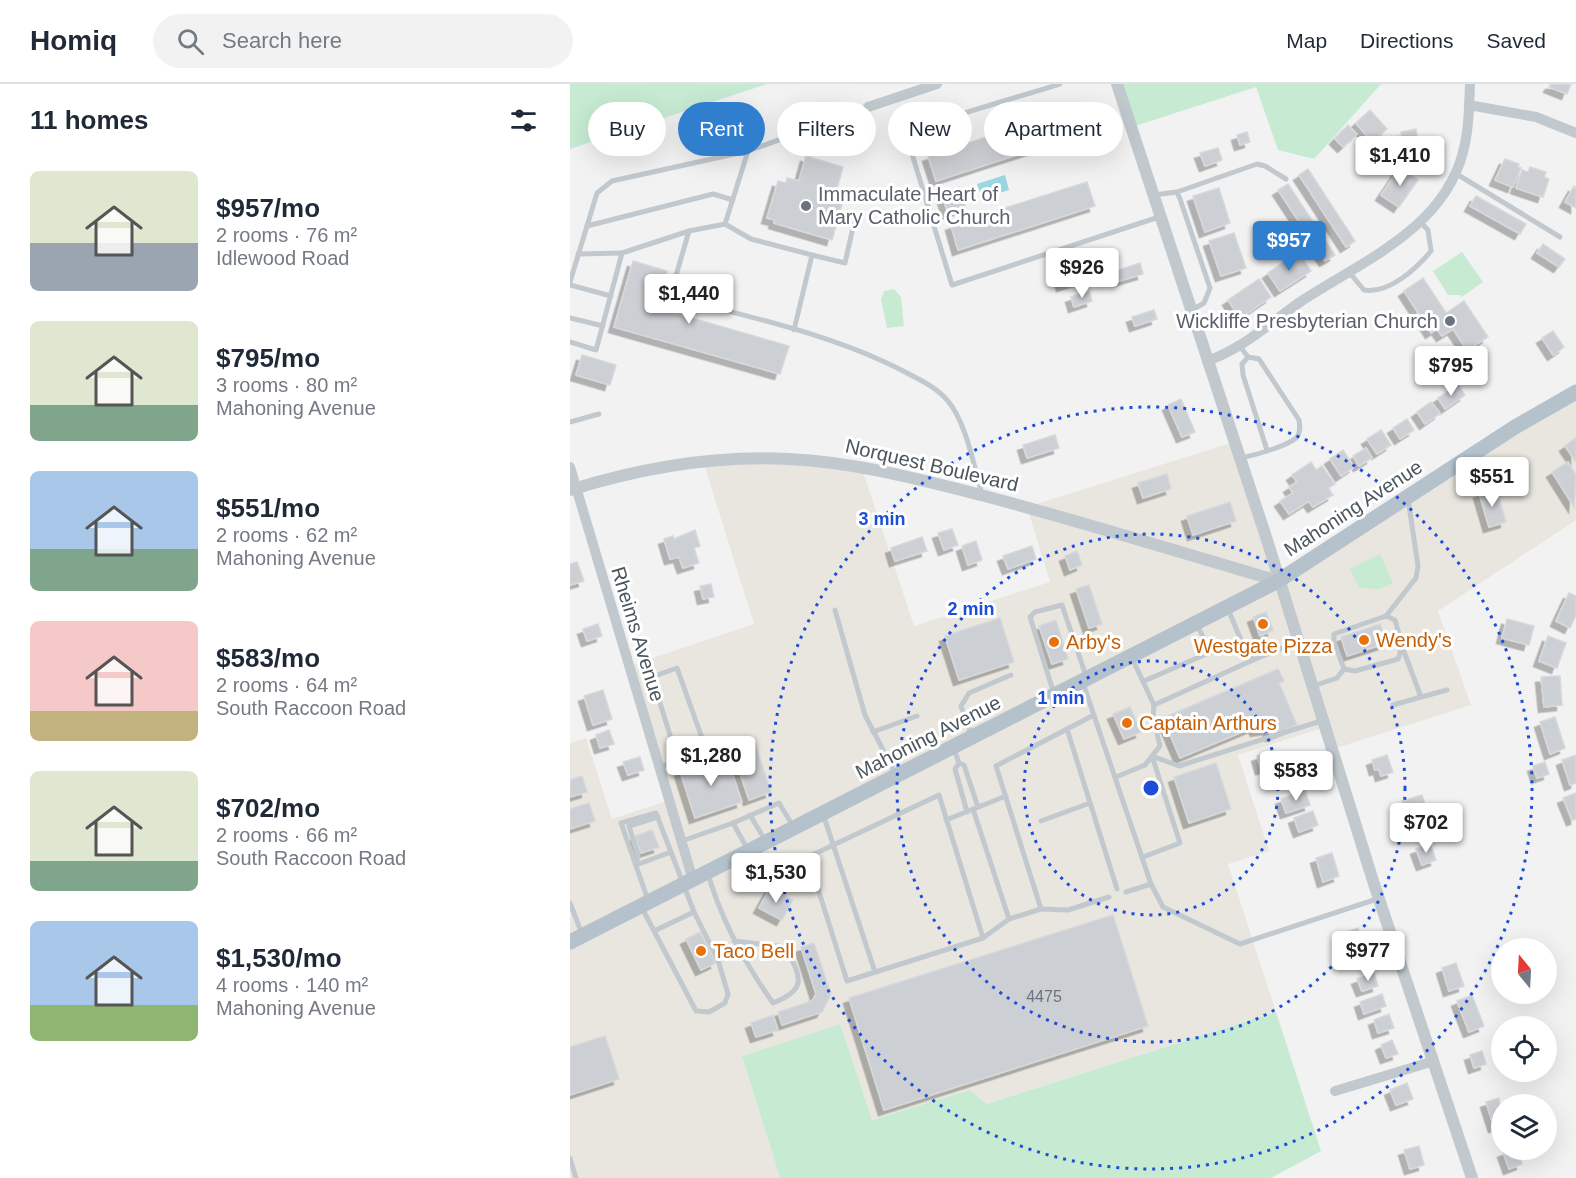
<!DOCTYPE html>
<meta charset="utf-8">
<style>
:root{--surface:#fff;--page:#f2f2f3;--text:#1f2937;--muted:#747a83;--line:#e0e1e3;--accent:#307fcf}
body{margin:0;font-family:Helvetica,sans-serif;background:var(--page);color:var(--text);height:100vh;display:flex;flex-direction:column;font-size:22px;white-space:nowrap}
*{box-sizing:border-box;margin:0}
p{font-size:20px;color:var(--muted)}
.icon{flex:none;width:33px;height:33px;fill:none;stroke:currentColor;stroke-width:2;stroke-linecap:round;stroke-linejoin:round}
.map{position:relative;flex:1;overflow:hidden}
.sheet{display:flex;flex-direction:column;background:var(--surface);width:570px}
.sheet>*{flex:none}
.banner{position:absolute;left:18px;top:18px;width:570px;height:54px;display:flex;gap:12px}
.needle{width:39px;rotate:342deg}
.fabs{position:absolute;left:921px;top:854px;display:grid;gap:12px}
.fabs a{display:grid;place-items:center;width:66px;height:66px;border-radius:50%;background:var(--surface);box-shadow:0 6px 24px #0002;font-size:30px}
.price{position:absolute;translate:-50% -51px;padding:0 14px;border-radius:6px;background:#fff;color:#222;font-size:20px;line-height:39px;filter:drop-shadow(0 2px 3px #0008)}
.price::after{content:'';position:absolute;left:50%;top:36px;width:18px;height:14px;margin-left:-9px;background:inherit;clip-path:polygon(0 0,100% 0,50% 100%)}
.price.active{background:var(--accent);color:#fff}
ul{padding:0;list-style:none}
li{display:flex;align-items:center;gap:18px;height:150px;padding:0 30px}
li span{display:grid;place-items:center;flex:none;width:168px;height:120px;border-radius:9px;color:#555}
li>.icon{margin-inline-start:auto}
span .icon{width:72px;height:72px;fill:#fffc;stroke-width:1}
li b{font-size:26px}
h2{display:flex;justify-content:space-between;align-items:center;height:72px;padding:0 30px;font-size:26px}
.pill{padding:0 21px;border-radius:27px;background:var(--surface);box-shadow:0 6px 24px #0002;font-size:21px;line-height:54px}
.pill.active{background:var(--accent);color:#fff}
header{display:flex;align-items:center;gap:36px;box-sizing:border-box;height:84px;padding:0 30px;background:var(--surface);border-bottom:2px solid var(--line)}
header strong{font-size:28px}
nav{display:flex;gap:33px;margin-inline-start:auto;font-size:21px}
.search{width:420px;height:54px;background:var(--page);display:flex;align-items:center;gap:15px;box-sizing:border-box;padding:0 21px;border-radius:33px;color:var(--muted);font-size:22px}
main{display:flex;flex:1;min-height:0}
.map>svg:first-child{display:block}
</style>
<header>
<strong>Homiq</strong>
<div class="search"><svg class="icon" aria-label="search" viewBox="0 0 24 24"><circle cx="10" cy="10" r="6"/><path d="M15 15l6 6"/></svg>Search here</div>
<nav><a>Map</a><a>Directions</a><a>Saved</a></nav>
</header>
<main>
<section class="sheet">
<h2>11 homes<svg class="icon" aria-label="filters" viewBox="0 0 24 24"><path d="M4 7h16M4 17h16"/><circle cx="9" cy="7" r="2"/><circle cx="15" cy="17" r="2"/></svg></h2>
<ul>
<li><span style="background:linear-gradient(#dfe7d0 60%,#9aa5b1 0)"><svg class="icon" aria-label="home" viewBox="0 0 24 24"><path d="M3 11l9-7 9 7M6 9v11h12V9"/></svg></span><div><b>$957/mo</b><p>2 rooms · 76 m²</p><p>Idlewood Road</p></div></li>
<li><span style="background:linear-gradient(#dfe7d0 70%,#7fa58c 0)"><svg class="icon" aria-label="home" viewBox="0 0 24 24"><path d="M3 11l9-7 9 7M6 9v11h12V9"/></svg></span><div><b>$795/mo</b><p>3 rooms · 80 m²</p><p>Mahoning Avenue</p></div></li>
<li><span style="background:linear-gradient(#a9c7e8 65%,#7fa58c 0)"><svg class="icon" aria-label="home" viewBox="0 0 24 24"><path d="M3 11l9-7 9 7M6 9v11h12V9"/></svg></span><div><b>$551/mo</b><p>2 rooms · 62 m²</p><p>Mahoning Avenue</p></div></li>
<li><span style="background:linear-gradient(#f6c9c9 75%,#c2b280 0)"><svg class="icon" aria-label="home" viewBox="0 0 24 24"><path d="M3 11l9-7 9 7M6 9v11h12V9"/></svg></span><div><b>$583/mo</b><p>2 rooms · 64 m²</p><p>South Raccoon Road</p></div></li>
<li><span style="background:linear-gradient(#dfe7d0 75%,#7fa58c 0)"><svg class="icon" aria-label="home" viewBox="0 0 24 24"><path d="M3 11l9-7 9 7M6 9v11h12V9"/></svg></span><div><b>$702/mo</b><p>2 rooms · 66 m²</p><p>South Raccoon Road</p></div></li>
<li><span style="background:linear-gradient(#a9c7e8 70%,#8fb573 0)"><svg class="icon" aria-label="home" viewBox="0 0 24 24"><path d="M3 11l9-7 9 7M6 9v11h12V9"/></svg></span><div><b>$1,530/mo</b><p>4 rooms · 140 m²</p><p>Mahoning Avenue</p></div></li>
</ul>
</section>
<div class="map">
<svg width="1006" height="1094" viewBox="0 0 1006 1094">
<defs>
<filter id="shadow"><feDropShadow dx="-5.5" dy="5.5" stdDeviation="0" flood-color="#0004"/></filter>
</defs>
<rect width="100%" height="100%" fill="#f3f2f2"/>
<!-- commercial -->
<polygon fill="#e9e6e0" points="1006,308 1006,436 868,527 901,621 763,665 756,643 668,671 699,767 658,780 706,928 415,1020 399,1006 301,1036 270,940 172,972 210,1094 0,1094 0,659 16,654 42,735 100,716 59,582 184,540 133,377 292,384 344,542 480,498 457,423 664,358 707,497"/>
<!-- green -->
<g fill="#c6ebd2">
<polygon points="0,0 197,0 0,65"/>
<polygon points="547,0 811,0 744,75 708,66 686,3 562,43"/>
<polygon points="892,168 913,198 892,213 890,211 878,211 863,187"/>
<polygon points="324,205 331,213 334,242 317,244 311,216 314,207"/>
<polygon points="810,470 823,499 810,505 789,504 780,485"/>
<polygon points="706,928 751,1067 701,1094 210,1094 172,972 270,940 302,1036 399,1006 416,1020"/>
</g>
<!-- water -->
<polygon fill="#99d7e2" points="435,91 439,106 412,115 407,100"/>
<!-- building -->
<g fill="#cccfd3" stroke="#d6d8dc" stroke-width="1.5" filter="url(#shadow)">
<polygon points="981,0 1001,0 997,10 979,3"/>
<polygon points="800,26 817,45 802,58 786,39"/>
<polygon points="494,28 502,53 366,97 358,72"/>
<polygon points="778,41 787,50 773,63 765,55"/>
<polygon points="846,45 850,73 836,76 831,48"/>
<polygon points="677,48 680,58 670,61 667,51"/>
<polygon points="648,64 652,76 635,82 630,69"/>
<polygon points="236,72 273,83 266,108 275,110 262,156 204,139 205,136 197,134 208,97 216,99 217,94 229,97"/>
<polygon points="935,75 949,80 948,83 951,84 943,103 925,96"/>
<polygon points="830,83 848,96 829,123 811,111"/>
<polygon points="960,83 976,88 974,93 979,95 973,113 946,104 952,86 958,88"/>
<polygon points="738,85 785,157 776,163 729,91"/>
<polygon points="517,98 525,122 388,166 381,141"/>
<polygon points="718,100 765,171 755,177 708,106"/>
<polygon points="1004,102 1006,104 1006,124 995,118"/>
<polygon points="389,103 396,124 378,129 371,108"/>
<polygon points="649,104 660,139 635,148 623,112"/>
<polygon points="906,112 956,140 950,150 900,122"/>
<polygon points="664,149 676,184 651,192 639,157"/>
<polygon points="973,160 995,175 989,183 967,169"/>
<polygon points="728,168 741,187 710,207 698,189"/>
<polygon points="63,177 97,187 87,224 219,262 210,290 44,243"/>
<polygon points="570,179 573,190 549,197 546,187"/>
<polygon points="511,181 515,195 492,202 488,187"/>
<polygon points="853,194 876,229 894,217 918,253 897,266 883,245 872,252 867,245 861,249 834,207"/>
<polygon points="689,195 701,213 670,234 658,216"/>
<polygon points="519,207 522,217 504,223 501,213"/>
<polygon points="584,226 587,235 565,242 562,233"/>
<polygon points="983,247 994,263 983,271 972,254"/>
<polygon points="12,271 46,281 40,301 6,291"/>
<polygon points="888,301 895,311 875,325 868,314"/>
<polygon points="611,315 625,348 612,353 598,321"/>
<polygon points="861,318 870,329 855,340 847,328"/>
<polygon points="837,335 844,346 830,355 823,344"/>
<polygon points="811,346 821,361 807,370 797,355"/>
<polygon points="485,351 489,364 457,374 453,361"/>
<polygon points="1006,354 1006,378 995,362"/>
<polygon points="796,364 802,374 789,382 783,372"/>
<polygon points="773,366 784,383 771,392 760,375"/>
<polygon points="741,378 746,386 752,382 765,400 758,404 763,411 743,423 739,417 719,430 710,417 723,409 719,403 727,398 722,391"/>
<polygon points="998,378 1006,391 1004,423 982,388"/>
<polygon points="597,390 601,405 573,414 568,399"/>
<polygon points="926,404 936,438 919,443 909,409"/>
<polygon points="660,418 666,437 623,451 617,432"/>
<polygon points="382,445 388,461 374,466 368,449"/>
<polygon points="125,446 130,462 124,464 129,479 113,484 109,473 100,475 94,455 103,452 104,455"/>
<polygon points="352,453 357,467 325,477 321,464"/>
<polygon points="406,457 412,476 398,481 392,462"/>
<polygon points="462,462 466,475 438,485 433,472"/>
<polygon points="507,467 512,481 500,486 495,472"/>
<polygon points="7,478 14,497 0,501 0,480"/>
<polygon points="141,500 144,513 133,515 130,502"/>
<polygon points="519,501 532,540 519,544 506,505"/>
<polygon points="999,509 1006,512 1006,531 1000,544 986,537"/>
<polygon points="696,528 703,546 690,552 683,533"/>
<polygon points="430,534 444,578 389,596 375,552"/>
<polygon points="937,535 964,542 959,561 932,554"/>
<polygon points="486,536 498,575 482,580 469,542"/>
<polygon points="28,540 32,552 17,557 13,545"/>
<polygon points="810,540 817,559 777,572 771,553"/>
<polygon points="978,552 996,559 987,584 969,577"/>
<polygon points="708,585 714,597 709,599 727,641 701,652 698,645 686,647 684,643 610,674 593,634"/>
<polygon points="990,592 992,621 974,623 971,593"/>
<polygon points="33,606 42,635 23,641 14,612"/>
<polygon points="560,623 571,648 554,655 543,630"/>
<polygon points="985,633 995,664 980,670 970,638"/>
<polygon points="39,646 44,660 30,664 26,651"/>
<polygon points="184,657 201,708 179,716 162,665"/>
<polygon points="700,668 704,682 691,685 687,672"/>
<polygon points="156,671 172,718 125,734 110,687"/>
<polygon points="817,671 823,688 811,692 809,685 805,686 802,676"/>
<polygon points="1006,671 1006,699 1000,701 992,676"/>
<polygon points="70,673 74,686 58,691 53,678"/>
<polygon points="975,678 979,690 967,694 963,682"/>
<polygon points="646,679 661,725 619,739 604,693"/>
<polygon points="728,683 731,694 711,700 707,690"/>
<polygon points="12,692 17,708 0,713 0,696"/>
<polygon points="735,706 740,721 716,729 711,715"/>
<polygon points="1006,709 1006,735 1002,736 993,714"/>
<polygon points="852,711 857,726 837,733 832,717"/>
<polygon points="19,719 25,737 0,745 0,725"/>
<polygon points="743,727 748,741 729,748 724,734"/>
<polygon points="82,746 89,763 71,769 65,752"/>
<polygon points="860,760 866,776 852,781 846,765"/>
<polygon points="762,769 769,792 753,798 746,774"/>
<polygon points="200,804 223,816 212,836 189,824"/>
<polygon points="543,831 578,942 314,1026 279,914"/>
<polygon points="788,844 793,859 778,863 774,849"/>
<polygon points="130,848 146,879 131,886 116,855"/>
<polygon points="244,859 261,910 252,928 212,941 208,928 242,917 246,910 231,863"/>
<polygon points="886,879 894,902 879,907 872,884"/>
<polygon points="804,889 808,902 792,907 787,895"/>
<polygon points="812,910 816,922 794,930 790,918"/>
<polygon points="902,911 914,942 899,948 887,917"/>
<polygon points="819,930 824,944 808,949 804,936"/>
<polygon points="203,931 208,946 186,953 181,939"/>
<polygon points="35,952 49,995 0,1011 0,963"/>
<polygon points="822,956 828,970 816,974 811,961"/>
<polygon points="912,967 916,980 904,984 900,971"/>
<polygon points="837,999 843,1015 826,1021 820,1006"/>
<polygon points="929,1014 932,1041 924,1043 916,1018"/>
<polygon points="849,1062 854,1081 840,1085 834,1066"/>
<polygon points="941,1065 947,1065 952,1080 939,1085 933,1068"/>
</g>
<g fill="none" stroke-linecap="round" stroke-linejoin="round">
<!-- service -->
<g stroke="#c1c9ce" stroke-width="5">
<polyline points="490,0 335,47 382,201 589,133"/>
<polyline points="885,89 990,153"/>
<polyline points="607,108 687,80 695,82 716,95"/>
<polyline points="584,111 607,108 610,115 640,204 634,219 622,226"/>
<polyline points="155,140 181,155 242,171 224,246"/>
<polyline points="17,142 143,110 163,116"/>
<polyline points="119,147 155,140 178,67 298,24"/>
<polyline points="8,170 52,169"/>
<polyline points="242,171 275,179 286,130"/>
<path d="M779,188L794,206C819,210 846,185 861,167L858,146L850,138"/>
<polyline points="0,198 27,109 42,97 178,67"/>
<polyline points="0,201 41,212"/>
<polyline points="0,234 33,242"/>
<path d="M0,258L26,266L52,169L119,147L100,212C179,233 262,250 335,288C350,296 366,303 377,316C396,337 404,383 412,410"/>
<path d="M669,261L678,273L689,275L729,336C730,342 731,349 726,354C715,363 685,371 671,374"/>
<polyline points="678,273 672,280 673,291 697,366"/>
<polyline points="0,338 29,330"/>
<polyline points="658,525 670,554"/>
<polyline points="265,526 295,631 326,691"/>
<path d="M816,532L825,536C829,550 834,561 828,575L785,587L774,585L764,558V550Z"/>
<polyline points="816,532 846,494 848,482 838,415"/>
<polyline points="627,541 641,568 670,554 683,576 727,558"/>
<polyline points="833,565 851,613 877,606"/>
<polyline points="562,574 584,621 683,576"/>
<polyline points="574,597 641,568"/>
<polyline points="513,599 581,800 593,823 670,860 807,815"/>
<polyline points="743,602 767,594 774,585"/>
<polyline points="484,610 460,533 465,528 492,521 516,592"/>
<polyline points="823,621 851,613"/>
<polyline points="497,645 547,805"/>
<polyline points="303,648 347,632"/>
<polyline points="402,653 391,622 399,609 441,591"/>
<polyline points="384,665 389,679 394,681 408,723"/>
<polyline points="582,672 609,682 754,636"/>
<polyline points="389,679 385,685 397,728"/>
<polyline points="90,683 137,668 107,584 82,593 108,677"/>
<polyline points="546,693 575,681 590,662 583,633 584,621"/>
<polyline points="403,725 439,835"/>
<polyline points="253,730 305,888"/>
<polyline points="180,731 195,756"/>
<polyline points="376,736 436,712"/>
<polyline points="471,737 520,719"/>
<polyline points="163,739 209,719 223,742"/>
<polyline points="112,757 163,739 178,766"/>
<polyline points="573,773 610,759 582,672"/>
<polyline points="66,780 68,772 59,742 88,733"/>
<polyline points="66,781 101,768"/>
<path d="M138,790C152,838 174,878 203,919C239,905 230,893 216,863L164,857"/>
<polyline points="556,808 581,800"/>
<polyline points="0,819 12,850"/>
<polyline points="72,824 126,927 139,928 155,919 158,910 148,876 124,828 86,729 51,739 78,816"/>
<polyline points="471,825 426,682 524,631"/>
<polyline points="84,847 124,828"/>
<polyline points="413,854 369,711 238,773 277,897 413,854 439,835 471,825 498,826 539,813"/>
<polyline points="0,1074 6,1094"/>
</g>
<!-- minor -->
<g stroke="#c1c9ce" stroke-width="10">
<polyline points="899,21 966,33 1006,49"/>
<polyline points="298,23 367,0"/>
<path d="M637,277C673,265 702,237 733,216C793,177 874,144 893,68C899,46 899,23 900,0"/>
<polyline points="0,383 123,796"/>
<polyline points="765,1007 864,977"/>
</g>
<!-- tertiary -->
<g stroke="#c1c9ce" stroke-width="12">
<polyline points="547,0 697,456 804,800 902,1094"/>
<path d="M0,406C71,384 144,371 219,375C284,378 348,395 411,411C510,437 609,468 708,497"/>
</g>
<!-- primary -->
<polyline stroke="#b5c2cc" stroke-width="15" points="0,858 708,497 945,343 1006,308"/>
</g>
<!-- distance rings -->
<g fill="none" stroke="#1d4ed8" stroke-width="3" stroke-dasharray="3 6">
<circle cx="581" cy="704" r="127"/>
<circle cx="581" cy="704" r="254"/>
<circle cx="581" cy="704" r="381"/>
</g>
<!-- markers -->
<g fill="#6b7280" stroke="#fff" stroke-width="2">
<circle cx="236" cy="122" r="6"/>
<circle cx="880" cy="237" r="6"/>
</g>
<g fill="#e8710a" stroke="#fff" stroke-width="2">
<circle cx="693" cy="540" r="6"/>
<circle cx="794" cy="556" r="6"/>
<circle cx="484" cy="558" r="6"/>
<circle cx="557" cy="639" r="6"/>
<circle cx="131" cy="867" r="6"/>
</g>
<g text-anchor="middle" stroke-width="6" stroke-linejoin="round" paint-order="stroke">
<!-- number labels -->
<g font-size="16" fill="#6b747a">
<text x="474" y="918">4475</text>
</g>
<!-- worship labels -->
<g font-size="20" fill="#5b616d" stroke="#fff" text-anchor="start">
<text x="248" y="117">Immaculate Heart of<tspan x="248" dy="23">Mary Catholic Church</tspan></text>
<text x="868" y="244" text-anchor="end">Wickliffe Presbyterian Church</text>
</g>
<!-- street labels -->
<g font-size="20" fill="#4b565d" stroke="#fff">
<text transform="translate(362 381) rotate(13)" y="7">Norquest Boulevard</text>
<text transform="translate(783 424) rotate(-33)" y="7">Mahoning Avenue</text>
<text transform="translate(68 550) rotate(73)" y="7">Rheims Avenue</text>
<text transform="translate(358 653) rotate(-27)" y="7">Mahoning Avenue</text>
</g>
<!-- food labels -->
<g font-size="20" fill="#c56008" stroke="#fff" text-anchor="start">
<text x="806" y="563">Wendy's</text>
<text x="496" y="565">Arby's</text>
<text x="693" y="569" text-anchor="middle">Westgate Pizza</text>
<text x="569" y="646">Captain Arthurs</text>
<text x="143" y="874">Taco Bell</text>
</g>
</g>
<circle cx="581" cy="704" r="9" fill="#1d4ed8" stroke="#fff" stroke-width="3"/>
<g font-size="18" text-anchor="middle" font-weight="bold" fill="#1d4ed8" stroke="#fff" stroke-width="6" stroke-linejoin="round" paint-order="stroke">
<text x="312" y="441">3 min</text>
<text x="401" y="531">2 min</text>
<text x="491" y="620">1 min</text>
</g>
</svg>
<div class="fabs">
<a><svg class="needle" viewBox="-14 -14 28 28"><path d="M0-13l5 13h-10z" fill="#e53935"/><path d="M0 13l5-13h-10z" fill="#747a83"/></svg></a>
<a><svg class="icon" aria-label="locate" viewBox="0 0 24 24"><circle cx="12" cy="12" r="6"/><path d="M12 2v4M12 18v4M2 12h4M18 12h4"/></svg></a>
<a><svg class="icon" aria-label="layers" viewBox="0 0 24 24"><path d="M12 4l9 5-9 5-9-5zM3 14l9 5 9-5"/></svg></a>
</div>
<b class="price" style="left:830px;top:103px">$1,410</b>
<b class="price active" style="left:719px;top:188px">$957</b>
<b class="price" style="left:512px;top:215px">$926</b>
<b class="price" style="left:119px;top:241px">$1,440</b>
<b class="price" style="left:881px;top:313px">$795</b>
<b class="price" style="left:922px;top:424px">$551</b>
<b class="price" style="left:141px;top:703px">$1,280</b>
<b class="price" style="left:726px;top:718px">$583</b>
<b class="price" style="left:856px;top:770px">$702</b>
<b class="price" style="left:206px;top:820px">$1,530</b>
<b class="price" style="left:798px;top:898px">$977</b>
<div class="banner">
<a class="pill">Buy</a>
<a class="pill active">Rent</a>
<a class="pill">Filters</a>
<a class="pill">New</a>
<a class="pill">Apartment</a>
</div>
</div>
</main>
